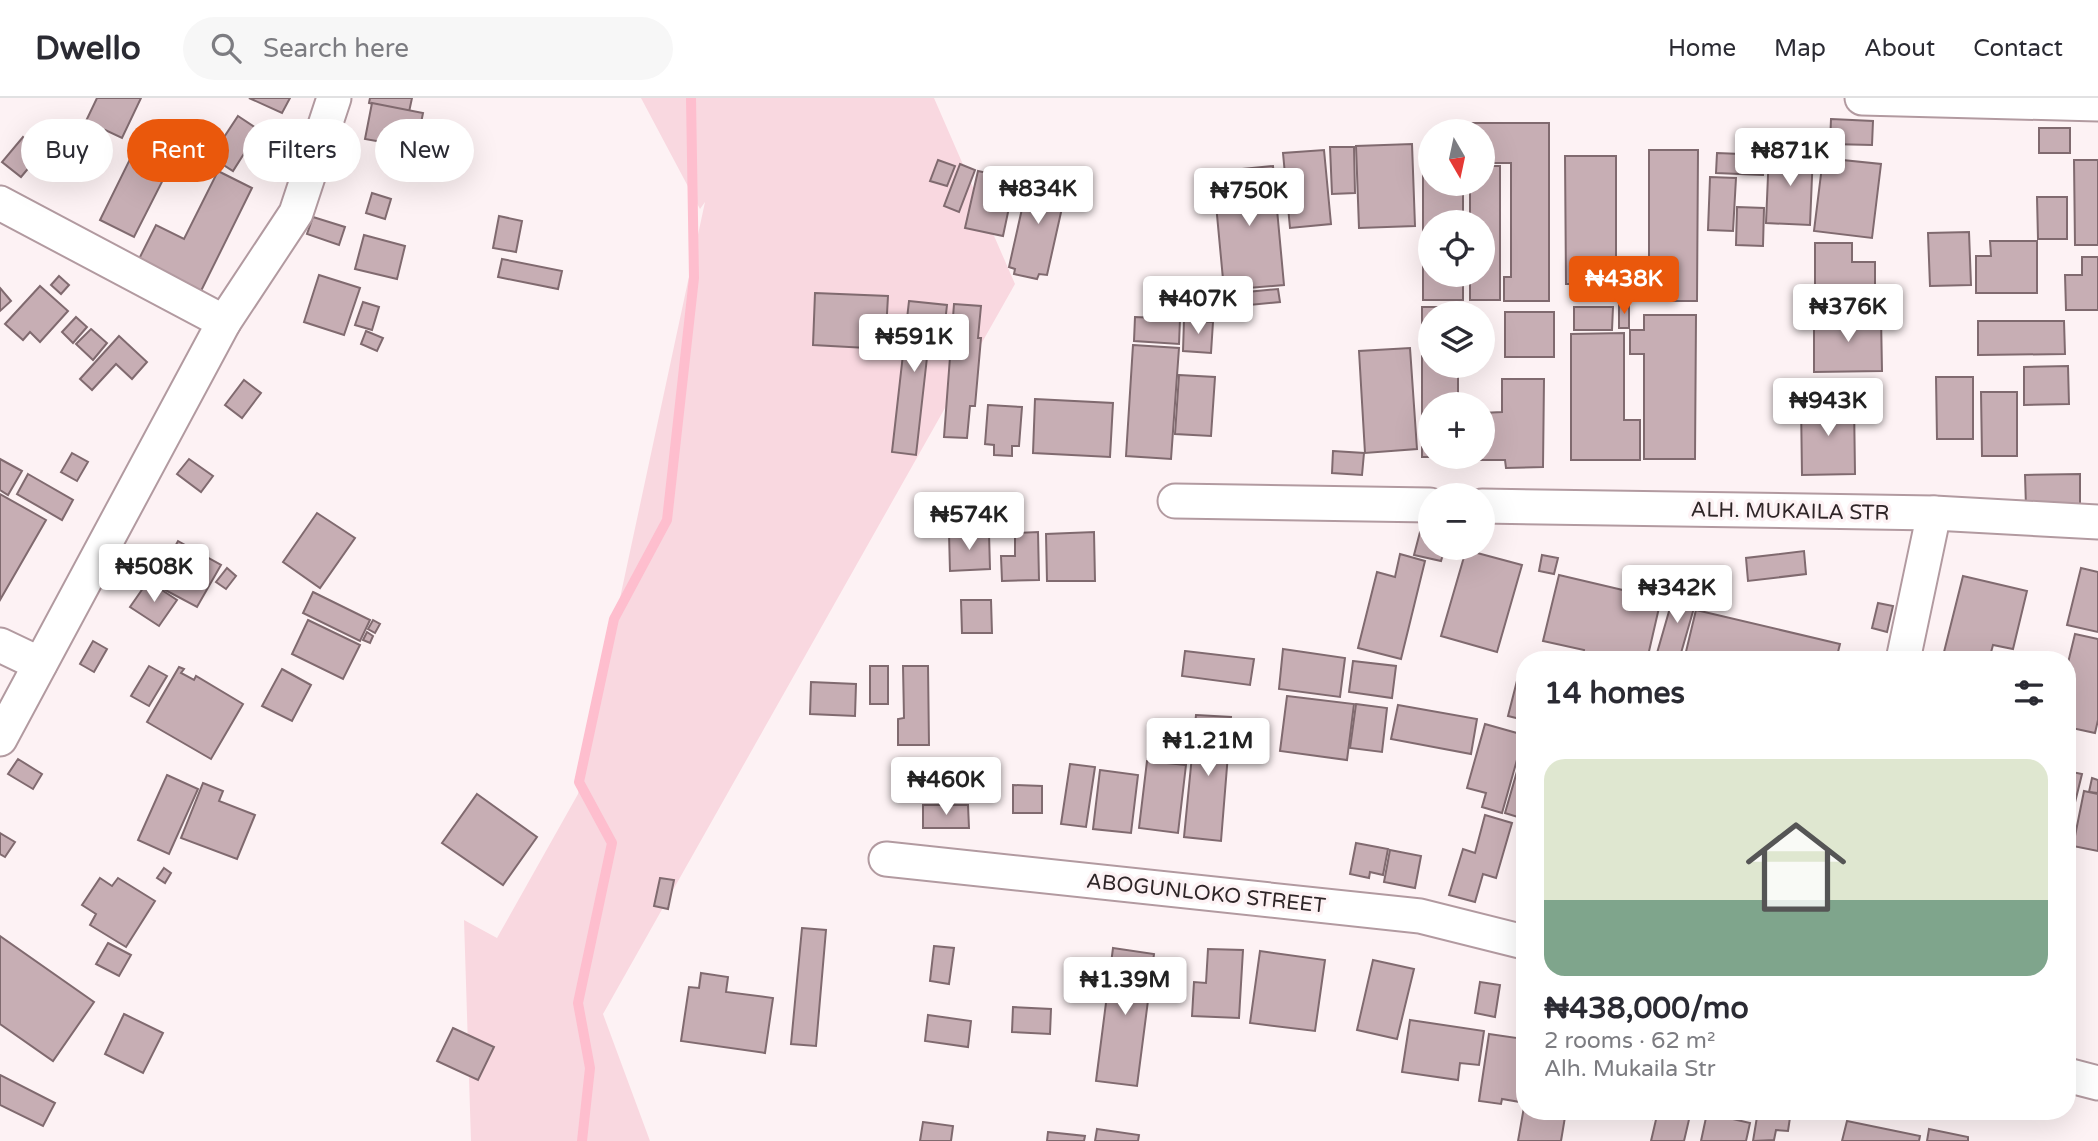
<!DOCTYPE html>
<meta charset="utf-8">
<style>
:root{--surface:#fff;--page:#f7f7f7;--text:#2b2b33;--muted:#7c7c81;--line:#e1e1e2;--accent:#ea580c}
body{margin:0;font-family:"Varela Round",sans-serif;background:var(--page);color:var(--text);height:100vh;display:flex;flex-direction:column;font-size:26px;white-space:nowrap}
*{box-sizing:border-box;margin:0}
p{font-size:23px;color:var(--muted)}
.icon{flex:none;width:38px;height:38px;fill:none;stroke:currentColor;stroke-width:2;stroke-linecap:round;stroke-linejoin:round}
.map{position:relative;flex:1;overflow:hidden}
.drawer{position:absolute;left:1516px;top:553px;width:560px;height:469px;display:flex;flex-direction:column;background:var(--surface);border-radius:28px;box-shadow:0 7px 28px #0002}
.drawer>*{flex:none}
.top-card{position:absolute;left:21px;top:21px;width:665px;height:63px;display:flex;gap:14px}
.needle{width:46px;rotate:171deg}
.buttons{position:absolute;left:1418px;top:21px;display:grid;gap:14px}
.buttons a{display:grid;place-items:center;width:77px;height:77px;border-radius:50%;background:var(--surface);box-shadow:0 7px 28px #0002;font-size:35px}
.price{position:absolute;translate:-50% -60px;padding:0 16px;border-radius:7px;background:#fff;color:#222;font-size:23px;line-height:46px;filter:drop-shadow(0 2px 4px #0008)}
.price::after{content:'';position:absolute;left:50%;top:42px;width:21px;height:16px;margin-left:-10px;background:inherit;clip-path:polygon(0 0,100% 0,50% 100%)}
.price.on{background:var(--accent);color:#fff}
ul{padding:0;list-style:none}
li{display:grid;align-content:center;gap:14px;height:371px;padding:0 28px}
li+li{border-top:2px solid var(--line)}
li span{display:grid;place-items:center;height:217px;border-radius:21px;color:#555}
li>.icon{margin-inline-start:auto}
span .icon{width:126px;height:126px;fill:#fffc;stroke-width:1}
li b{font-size:30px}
h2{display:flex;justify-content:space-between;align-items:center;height:84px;padding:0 28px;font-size:30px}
.chip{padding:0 24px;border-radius:32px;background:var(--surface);box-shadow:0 7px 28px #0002;font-size:24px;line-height:63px}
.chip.on{background:var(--accent);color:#fff}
header{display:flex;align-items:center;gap:42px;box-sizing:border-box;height:98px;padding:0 35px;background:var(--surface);border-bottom:2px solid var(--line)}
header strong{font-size:33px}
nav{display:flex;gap:38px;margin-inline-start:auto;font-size:24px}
.search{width:490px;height:63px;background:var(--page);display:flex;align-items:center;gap:18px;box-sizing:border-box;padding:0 24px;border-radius:38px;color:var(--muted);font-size:26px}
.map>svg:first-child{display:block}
</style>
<header>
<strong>Dwello</strong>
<div class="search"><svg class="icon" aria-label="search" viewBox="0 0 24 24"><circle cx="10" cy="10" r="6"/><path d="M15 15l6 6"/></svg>Search here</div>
<nav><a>Home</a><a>Map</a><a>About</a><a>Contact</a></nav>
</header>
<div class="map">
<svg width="2098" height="1043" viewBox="0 0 2098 1043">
<rect width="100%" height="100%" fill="#fdf2f4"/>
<!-- green -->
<polygon fill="#f9d8e0" points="641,0 934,0 1015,186 603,916 650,1043 471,1043 464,822 497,840 578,696 705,104 700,111"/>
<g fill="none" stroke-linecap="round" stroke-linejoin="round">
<!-- stream -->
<polyline stroke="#febece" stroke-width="10" points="582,1043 590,970 578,905 612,745 579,684 614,521 667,422 694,180 691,0"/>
</g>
<!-- building -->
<g fill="#c7aeb4" stroke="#806a6f" stroke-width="2">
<polygon points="97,0 141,0 122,40 86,23"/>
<polygon points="249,0 290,0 282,15"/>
<polygon points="370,0 412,0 409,14 369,5"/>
<polygon points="372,5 423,15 416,50 365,41"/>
<polygon points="238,18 259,32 233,73 211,59"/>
<polygon points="1831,21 1873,23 1872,47 1830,46"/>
<polygon points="1460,25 1549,25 1549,203 1504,203 1504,179 1511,179 1511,65 1482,65 1482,33 1460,33"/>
<rect x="2039" y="30" width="31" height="25"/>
<polygon points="23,39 41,55 21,79 2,64"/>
<polygon points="1412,46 1415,128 1359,130 1356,48"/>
<polygon points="1330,49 1354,49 1355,95 1332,96"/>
<polygon points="135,51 170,68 134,139 100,122"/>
<polygon points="1324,52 1331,126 1290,130 1283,55"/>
<polygon points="1649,52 1698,52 1697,203 1649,203"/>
<polygon points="1769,54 1813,55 1810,127 1766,125"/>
<polygon points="1717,55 1764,57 1763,77 1716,75"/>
<polygon points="1565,58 1616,58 1616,186 1566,186"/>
<polygon points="1823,60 1881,66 1872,140 1814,133"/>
<polygon points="938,62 955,68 947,88 930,83"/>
<polygon points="2074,62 2098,62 2098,147 2075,147"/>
<polygon points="960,66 975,72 959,114 944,108"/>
<polygon points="1273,68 1284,187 1224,192 1213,74"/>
<polygon points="1482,68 1500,68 1500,202 1470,202 1470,177 1482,177 1482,124 1470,124 1470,86 1482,86"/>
<polygon points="218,73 252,90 199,197 136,167 156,127 184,141"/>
<polygon points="978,73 1015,81 1003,138 965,130"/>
<polygon points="1030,75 1068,83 1047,177 1039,176 1037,181 1014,176 1015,171 1009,169"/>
<polygon points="1423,76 1430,76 1430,86 1463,86 1463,124 1430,124 1430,177 1463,177 1463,202 1423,202"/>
<polygon points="1710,79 1736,80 1733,133 1708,132"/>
<polygon points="372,95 391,101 385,121 366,115"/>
<polygon points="2037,99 2067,99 2067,141 2038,141"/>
<polygon points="1737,109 1764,110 1763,148 1736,147"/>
<polygon points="499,118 522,123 516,154 493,150"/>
<polygon points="313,119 345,129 339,147 307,136"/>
<polygon points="1969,134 1971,187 1930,188 1928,135"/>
<polygon points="364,137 405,148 397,181 355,171"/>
<polygon points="1990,143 2037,143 2037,195 1976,195 1976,158 1991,158"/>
<polygon points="1815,145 1852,145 1852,164 1875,164 1875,212 1815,212"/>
<polygon points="2082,159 2098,159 2098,212 2066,212 2065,177 2082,177"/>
<polygon points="502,161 562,173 558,191 498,179"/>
<polygon points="319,177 360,190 344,237 304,224"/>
<polygon points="59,178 69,187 61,196 51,187"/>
<polygon points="40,188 68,213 40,244 30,234 23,242 5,226"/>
<polygon points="0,190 11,203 0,213"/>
<polygon points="1278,191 1280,204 1229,209 1227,196"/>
<polygon points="815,195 888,198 885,251 813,247"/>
<polygon points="909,203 947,207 945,225 931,224 916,357 892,354"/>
<polygon points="363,204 379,209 372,232 355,227"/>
<polygon points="954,206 981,208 978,240 981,240 975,308 970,308 967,340 944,339"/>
<rect x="1619" y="207" width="10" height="23"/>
<polygon points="1422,209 1458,209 1458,215 1430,215 1430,268 1458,268 1458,306 1430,306 1430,359 1458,359 1422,359"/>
<polygon points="1574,209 1613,209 1612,232 1574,232"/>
<rect x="1505" y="214" width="49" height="45"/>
<polygon points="1644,217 1696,217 1695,361 1644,361 1644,256 1630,256 1630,232 1644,232"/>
<polygon points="1881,218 1882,273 1814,274 1814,219"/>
<polygon points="76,219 87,229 73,245 62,234"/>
<polygon points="1135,219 1180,221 1179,246 1134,243"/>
<polygon points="1184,222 1213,224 1211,255 1183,253"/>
<polygon points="1978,223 2064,223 2065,256 1978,257"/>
<polygon points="91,231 107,245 93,262 76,246"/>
<polygon points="366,233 383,240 377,253 361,246"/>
<polygon points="1624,235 1624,322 1640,322 1640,362 1571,362 1571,236"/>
<polygon points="119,238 147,264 132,281 116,266 92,292 80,281"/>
<polygon points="1133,247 1179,250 1171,361 1126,358"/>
<polygon points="1410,250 1417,351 1365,355 1359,253"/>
<polygon points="2068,268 2069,306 2024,307 2024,269"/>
<polygon points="1179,277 1215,279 1211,338 1175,336"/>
<polygon points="1936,279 1973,279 1973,341 1937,341"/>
<polygon points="1502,281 1544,281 1543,369 1506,370 1505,362 1471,362 1471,359 1482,359 1482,315 1502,314"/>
<polygon points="244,282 261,295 242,320 225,307"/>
<polygon points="1981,294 2017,294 2017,358 1982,358"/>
<polygon points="1035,301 1113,305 1110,359 1033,355"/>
<polygon points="1854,304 1855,376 1802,377 1801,305"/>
<polygon points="988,307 1022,309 1019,348 1012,348 1012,358 994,357 994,347 985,346"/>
<polygon points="1333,353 1364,355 1362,377 1332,375"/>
<polygon points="72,355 88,364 77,383 61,374"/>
<polygon points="0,361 22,373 8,397 0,392"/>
<polygon points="189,361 213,378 201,394 177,376"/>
<polygon points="28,376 73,402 62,422 17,396"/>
<polygon points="2080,376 2080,408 2026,409 2025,377"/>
<polygon points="0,396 46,422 0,502"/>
<polygon points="317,415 355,440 320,490 283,464"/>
<polygon points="1038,434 1039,482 1002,483 1001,458 1015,458 1015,435"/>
<polygon points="1094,434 1095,483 1047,483 1046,436"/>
<polygon points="1420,434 1430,437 1430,450 1445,450 1441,463 1414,457"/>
<polygon points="949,435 989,435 990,471 950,473"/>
<polygon points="178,443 221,467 197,509 154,486"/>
<polygon points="1466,452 1522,467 1497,554 1441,538"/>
<polygon points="1804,453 1806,476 1748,483 1746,460"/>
<polygon points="1400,456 1425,463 1401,561 1358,550 1377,474 1395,479"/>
<polygon points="1542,457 1558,460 1554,476 1539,473"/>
<polygon points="227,470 236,478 226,491 216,484"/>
<polygon points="2081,470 2098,474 2098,534 2067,527"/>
<polygon points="1559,477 1661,501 1647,562 1582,562 1584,552 1543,543"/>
<polygon points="1963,478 2027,493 2013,551 1993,547 1989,562 1942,562"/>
<polygon points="148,483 177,502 159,528 130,509"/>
<polygon points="1676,489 1698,496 1679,562 1655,562"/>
<polygon points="313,494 370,522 360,543 303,515"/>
<polygon points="961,502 991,502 992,535 962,535"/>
<polygon points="1878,505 1893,508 1887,534 1872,530"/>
<polygon points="1696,512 1840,546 1836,562 1684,562"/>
<polygon points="308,522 360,547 343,581 292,556"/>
<polygon points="373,522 380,526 375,535 368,531"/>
<polygon points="367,534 373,538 370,545 363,542"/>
<polygon points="2075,536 2098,541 2098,622 2095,635 2067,629 2067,569"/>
<polygon points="93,543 107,551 94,574 80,566"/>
<polygon points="1283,551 1345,560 1340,599 1279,591"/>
<polygon points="1185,553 1254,561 1250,587 1182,578"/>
<polygon points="1353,563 1396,568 1392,600 1349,594"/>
<polygon points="149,568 167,578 149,608 131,598"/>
<rect x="870" y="568" width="18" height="38"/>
<polygon points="903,568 928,568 929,647 898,647 898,621 904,620"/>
<polygon points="179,569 184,571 181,575 194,582 196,578 243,606 211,661 147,624"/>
<polygon points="282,571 311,587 292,623 262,608"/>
<polygon points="1520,571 1524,573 1524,622 1508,618"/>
<polygon points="811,584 856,586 855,618 810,616"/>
<polygon points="1287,598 1354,606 1347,662 1280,653"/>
<polygon points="1356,606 1387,610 1382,654 1350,650"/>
<polygon points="1398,607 1477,621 1471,656 1391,641"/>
<polygon points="1196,617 1231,619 1221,743 1184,739"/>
<polygon points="1485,626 1524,637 1502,715 1482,709 1486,695 1467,690"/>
<polygon points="1524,649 1524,721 1505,715"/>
<polygon points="18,661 42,676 33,691 8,676"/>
<polygon points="1147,663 1186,667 1178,735 1139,730"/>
<polygon points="1070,666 1095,669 1086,729 1061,726"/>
<polygon points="1100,672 1138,677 1131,735 1093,731"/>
<polygon points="2067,673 2082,676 2067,737"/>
<polygon points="167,677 198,691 169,756 138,742"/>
<polygon points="2092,680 2098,682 2098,695 2089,694"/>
<polygon points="203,685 223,693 219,703 255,717 237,761 181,740"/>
<polygon points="1013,687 1042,688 1042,715 1013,715"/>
<polygon points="2084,693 2098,696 2098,753 2073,748"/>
<polygon points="477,696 537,739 503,787 442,745"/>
<polygon points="923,707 968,707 969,730 923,730"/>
<polygon points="1485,717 1512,725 1496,780 1483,776 1475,804 1449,797 1463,751 1475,755"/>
<polygon points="0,735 15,744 5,759 0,756"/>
<polygon points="1356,745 1388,751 1383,777 1370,774 1369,780 1350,776"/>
<polygon points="1390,752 1421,758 1415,790 1384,784"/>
<polygon points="164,770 171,775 165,785 157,780"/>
<polygon points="100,780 112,788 118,780 155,803 126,849 90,827 96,816 82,807"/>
<polygon points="660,780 674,782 668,811 654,808"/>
<polygon points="802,830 826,832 816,948 791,946"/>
<polygon points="0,838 94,904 53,963 0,926"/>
<polygon points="108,845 131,857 119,878 96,866"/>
<polygon points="934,848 954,850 949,886 930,883"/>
<polygon points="1113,850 1154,856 1137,988 1096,983"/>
<polygon points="1208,851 1243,852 1239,920 1192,918 1194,884 1206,885"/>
<polygon points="1260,853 1325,862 1315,933 1250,925"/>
<polygon points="1373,862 1414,871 1397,941 1357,932"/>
<polygon points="701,875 728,879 726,894 773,900 765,955 681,943 689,889 699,890"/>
<polygon points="1480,884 1500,887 1495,919 1475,915"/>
<polygon points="1013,909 1051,911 1050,936 1012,934"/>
<polygon points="124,916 163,935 143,975 105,956"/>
<polygon points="928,917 971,923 968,949 925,943"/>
<polygon points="1410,922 1484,933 1479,967 1460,965 1458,982 1402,974"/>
<polygon points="453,930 494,949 478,982 437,963"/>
<polygon points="1489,936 1524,941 1524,977 1520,1004 1502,1001 1501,1006 1479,1003"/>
<polygon points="0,977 55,1005 43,1028 0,1007"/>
<polygon points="1524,1009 1524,1013 1566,1013 1561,1043 1518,1043"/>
<polygon points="1626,1013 1653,1013 1652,1021 1626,1015"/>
<polygon points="1658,1013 1691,1013 1684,1043 1651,1043"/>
<polygon points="1758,1013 1791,1013 1788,1033 1776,1032 1774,1042 1753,1043"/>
<polygon points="1707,1015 1750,1025 1746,1043 1701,1043"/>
<polygon points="1847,1023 1920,1038 1919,1043 1842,1043"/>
<polygon points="923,1024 953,1028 951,1043 920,1043"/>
<polygon points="1097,1031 1139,1037 1138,1043 1095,1043"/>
<polygon points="1929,1031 1968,1039 1968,1043 1927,1043"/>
<polygon points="1048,1034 1085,1038 1084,1043 1047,1043"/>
</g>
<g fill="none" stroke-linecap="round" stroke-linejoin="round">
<defs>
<g id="street">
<polyline points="1862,0 2098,6"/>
<polyline points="0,105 224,224"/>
<polyline points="1175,403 1430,407"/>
<polyline points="1482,408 1934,415 2098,424"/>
<polyline points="0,547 40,566"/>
<polyline points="1903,562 1934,415"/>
<polyline points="0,641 224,224 296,115 334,0"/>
<polyline points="886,761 1420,818 1524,844"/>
<polyline points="2067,977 2098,985"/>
</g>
</defs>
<!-- street casing -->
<use href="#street" stroke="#b29aa0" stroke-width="37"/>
<!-- street -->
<use href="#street" stroke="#fff" stroke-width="33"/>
</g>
<g text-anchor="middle" stroke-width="7" stroke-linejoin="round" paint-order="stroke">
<!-- street labels -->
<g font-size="21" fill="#2e2527" stroke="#fdf2f4">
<text transform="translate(1790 413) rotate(1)" y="7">ALH. MUKAILA STR</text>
<text transform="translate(1206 795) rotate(6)" y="7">ABOGUNLOKO STREET</text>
</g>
</g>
</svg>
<div class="buttons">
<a><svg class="needle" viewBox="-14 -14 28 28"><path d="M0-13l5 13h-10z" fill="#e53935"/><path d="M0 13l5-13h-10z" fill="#7c7c81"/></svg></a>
<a><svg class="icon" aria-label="locate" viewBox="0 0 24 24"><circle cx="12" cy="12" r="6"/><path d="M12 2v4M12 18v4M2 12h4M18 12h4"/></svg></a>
<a><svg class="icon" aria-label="layers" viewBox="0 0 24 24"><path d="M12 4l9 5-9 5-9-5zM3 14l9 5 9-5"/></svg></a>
<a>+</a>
<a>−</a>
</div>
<b class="price" style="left:1790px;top:90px">₦871K</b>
<b class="price" style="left:1038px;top:128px">₦834K</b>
<b class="price" style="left:1249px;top:130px">₦750K</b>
<b class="price on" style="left:1624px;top:218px">₦438K</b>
<b class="price" style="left:1198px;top:238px">₦407K</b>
<b class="price" style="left:1848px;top:246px">₦376K</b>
<b class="price" style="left:914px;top:276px">₦591K</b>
<b class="price" style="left:1828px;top:340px">₦943K</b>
<b class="price" style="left:969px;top:454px">₦574K</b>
<b class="price" style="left:154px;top:506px">₦508K</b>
<b class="price" style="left:1677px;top:527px">₦342K</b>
<b class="price" style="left:1208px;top:680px">₦1.21M</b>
<b class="price" style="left:946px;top:719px">₦460K</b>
<b class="price" style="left:1125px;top:919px">₦1.39M</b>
<div class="top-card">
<a class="chip">Buy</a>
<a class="chip on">Rent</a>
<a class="chip">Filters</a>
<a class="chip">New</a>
</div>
<section class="drawer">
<h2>14 homes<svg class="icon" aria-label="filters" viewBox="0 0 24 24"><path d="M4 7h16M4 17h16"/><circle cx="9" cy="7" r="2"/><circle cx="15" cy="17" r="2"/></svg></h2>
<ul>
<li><span style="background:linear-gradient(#dfe7d0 65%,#7fa58c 0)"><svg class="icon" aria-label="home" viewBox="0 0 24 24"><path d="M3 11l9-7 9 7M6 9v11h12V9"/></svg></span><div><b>₦438,000/mo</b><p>2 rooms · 62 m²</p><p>Alh. Mukaila Str</p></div></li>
</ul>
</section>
</div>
